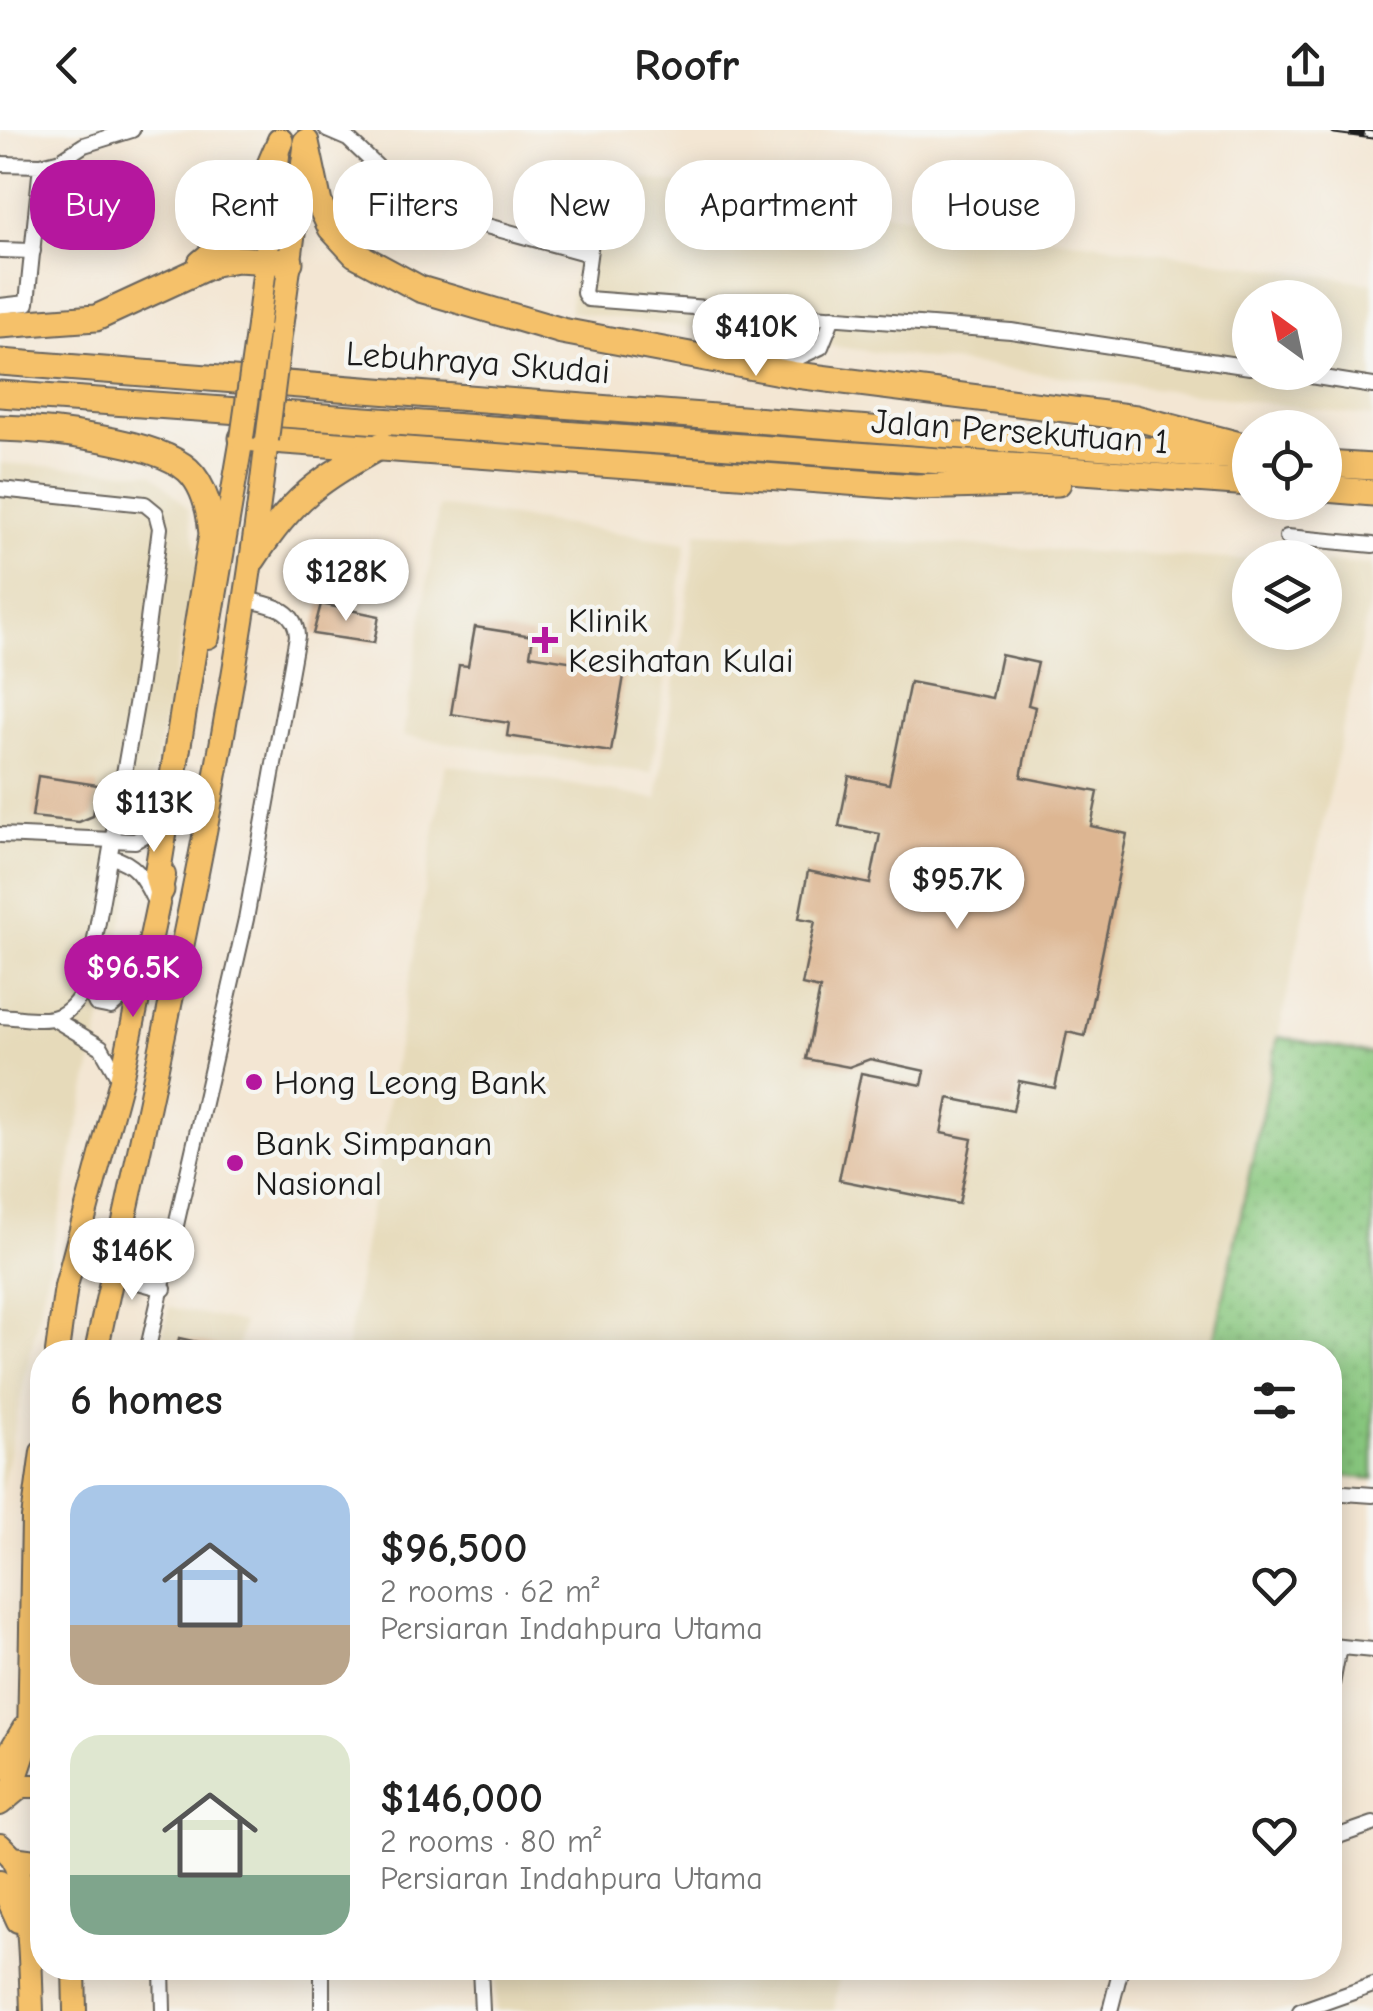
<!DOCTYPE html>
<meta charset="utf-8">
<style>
:root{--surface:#fff;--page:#f6f6f6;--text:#222;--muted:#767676;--accent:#b5179e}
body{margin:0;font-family:"Comic Neue",sans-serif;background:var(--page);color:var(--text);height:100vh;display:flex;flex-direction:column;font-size:38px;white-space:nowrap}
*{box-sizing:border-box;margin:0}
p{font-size:32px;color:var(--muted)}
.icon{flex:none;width:55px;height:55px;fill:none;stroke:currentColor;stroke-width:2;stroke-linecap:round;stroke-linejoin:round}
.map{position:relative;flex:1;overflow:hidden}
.side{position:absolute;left:30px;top:1210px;width:1312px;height:640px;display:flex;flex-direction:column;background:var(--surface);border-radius:40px;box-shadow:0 5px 25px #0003}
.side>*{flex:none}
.hud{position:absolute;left:30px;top:30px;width:1315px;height:90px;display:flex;gap:20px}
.needle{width:65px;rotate:327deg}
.tools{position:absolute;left:1232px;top:150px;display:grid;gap:20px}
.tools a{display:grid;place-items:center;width:110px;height:110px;border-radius:50%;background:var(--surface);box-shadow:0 5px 25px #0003;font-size:50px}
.price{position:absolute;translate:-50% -85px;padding:0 22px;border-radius:35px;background:#fff;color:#222;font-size:32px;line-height:65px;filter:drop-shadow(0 2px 5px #0008)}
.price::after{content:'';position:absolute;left:50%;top:60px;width:30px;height:22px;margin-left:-15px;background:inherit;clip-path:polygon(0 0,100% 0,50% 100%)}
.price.on{background:var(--accent);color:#fff}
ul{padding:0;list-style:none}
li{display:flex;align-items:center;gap:30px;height:250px;padding:0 40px}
li span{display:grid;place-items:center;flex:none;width:280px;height:200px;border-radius:30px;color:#555}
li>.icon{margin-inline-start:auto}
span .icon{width:120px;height:120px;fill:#fffc;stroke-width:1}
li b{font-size:42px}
h2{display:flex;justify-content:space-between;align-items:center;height:120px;padding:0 40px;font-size:42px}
.chip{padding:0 35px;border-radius:40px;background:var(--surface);box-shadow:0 5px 25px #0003;font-size:35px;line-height:90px}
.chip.on{background:var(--accent);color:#fff}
header{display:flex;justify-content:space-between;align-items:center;height:130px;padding:0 40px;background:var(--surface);font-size:45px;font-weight:800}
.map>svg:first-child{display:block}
</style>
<header><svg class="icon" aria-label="back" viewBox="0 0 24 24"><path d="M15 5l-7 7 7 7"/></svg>Roofr<svg class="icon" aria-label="share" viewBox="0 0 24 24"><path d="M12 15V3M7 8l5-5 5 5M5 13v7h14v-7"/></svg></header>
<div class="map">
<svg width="1373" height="1881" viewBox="0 0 1373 1881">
<defs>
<pattern id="green-dots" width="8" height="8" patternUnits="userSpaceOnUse" patternTransform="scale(2.5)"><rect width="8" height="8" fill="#88c77e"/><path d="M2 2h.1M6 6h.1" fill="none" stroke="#75aa6c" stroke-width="1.8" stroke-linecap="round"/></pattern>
</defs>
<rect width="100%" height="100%" fill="#f6f6f2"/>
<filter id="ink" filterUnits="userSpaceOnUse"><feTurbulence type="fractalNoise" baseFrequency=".01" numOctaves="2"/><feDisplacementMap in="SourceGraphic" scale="20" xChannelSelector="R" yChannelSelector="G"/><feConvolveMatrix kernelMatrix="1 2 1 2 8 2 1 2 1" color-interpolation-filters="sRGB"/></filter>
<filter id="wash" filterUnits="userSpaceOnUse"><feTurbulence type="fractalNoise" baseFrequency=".0048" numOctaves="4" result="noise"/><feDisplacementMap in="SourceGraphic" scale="40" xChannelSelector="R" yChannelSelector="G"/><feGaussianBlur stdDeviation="2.25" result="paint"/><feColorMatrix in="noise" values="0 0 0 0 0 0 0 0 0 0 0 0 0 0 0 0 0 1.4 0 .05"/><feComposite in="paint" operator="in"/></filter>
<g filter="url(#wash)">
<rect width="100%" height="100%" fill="#f3e6d3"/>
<!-- built -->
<g fill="#e6daba" fill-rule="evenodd">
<path d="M589,41L1373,153V287L569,182ZM1250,168H1325V242H1250Z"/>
<polygon points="0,333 152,343 188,378 199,430 0,1365"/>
<polygon points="439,376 686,413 651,643 403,606"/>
<polygon points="697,402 1250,430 1250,502 1325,502 1325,433 1373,435 1373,455 1212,1222 346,1222 446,634 657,669"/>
<polygon points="169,1177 243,1193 237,1222 159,1222"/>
<polygon points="496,1838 840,1838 834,1881 496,1881"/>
</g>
<!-- green -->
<polygon fill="url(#green-dots)" stroke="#52724d" stroke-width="2.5" points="1278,907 1373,924 1373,1349 1330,1345 1330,1222 1212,1222"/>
<g id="blocks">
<!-- building -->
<g fill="#ddb692">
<polygon points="321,474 379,486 374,513 313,504"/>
<polygon points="475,497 533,506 530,525 625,540 611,622 507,606 509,593 451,584 459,535 468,536"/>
<polygon points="1001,525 1038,533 1028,575 1035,577 1021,647 1098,662 1091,696 1127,704 1085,906 1067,902 1055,958 1019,951 1013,981 948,968 941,1003 972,1009 959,1074 839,1050 861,943 922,955 925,941 870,929 849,937 806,929 820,859 802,855 815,791 799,788 808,741 870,754 880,704 839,696 849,646 889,654 910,552 992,568"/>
<polygon points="38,646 98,655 93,686 79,692 32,687"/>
<polygon points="179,1208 224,1218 223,1222 176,1222"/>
</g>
</g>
</g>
<g filter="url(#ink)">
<use href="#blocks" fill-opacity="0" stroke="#67635c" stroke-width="2.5"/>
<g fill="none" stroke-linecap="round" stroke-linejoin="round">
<defs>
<g id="street">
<polyline points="327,0 348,9 421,78 589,124"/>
<polyline points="0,34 41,35 27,173 0,176"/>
<polyline points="41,35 61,30 84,15 132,0"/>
<polyline points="599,53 584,163 588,169 1011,201 1250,237"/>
<polyline points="0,120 33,121"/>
<polyline points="763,227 791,231 821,217 833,187"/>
<polyline points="1285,242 1373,256"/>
<path d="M0,359L145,374L156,383L160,398L140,552L87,855C63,899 45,889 0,886"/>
<polyline points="1287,407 1373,415"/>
<polyline points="0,705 135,711 154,700 161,690"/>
<path d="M111,727C135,733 143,747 153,768"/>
<polyline points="87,855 96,874 111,877 139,853"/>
<polyline points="54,889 101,917 120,950"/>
<polyline points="112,1145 164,1159"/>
<path d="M147,1222L246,789L297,506C296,477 269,475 245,469"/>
<polyline points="1330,1362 1373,1365"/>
<polyline points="1331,1516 1373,1520"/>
<polyline points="1330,1565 1339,1517"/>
<polyline points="1330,1709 1373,1694"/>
<polyline points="162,1838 163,1881"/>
<polyline points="322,1838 322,1881"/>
<polyline points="480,1838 482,1881"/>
<polyline points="1110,1881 1121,1838"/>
<polyline points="1300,1881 1373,1855"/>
</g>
<g id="primary">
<polyline points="258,196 278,26"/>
<polyline points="281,198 305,18"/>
<polyline points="208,507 242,308"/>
<polyline points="57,1222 66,1156 121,950 164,745"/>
<path d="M96,1222C160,920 231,618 267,310"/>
<polyline points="0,1638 24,1598"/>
<polyline points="11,1662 29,1609 33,1388 42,1322"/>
<polyline points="0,1674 22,1656 42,1656"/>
<polyline points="0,1715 13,1728 42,1732"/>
<path d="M13,1728C31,1777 30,1829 32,1881"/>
<polyline points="0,1752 18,1791"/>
<polyline points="74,1838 75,1881"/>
</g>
<g id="highway">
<polyline points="306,12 319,73 331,98 355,124 420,159 562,201 796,245 1136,288 1240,315"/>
<path d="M201,133C244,101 260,59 280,11"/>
<polyline points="0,195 96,188 215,133 237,129 290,132"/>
<polyline points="0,232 1250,328"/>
<polyline points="0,264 1250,353"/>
<path d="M0,298C44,299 155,310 188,340C205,356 210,381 212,404L157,745L161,760"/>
<polyline points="242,308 915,357 1058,353"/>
<polyline points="1325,334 1373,337"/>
<polyline points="1325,359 1373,363"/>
<path d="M253,429C294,366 318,351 382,315"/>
</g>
</defs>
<!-- street casing -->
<use href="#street" stroke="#67635c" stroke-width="18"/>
<!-- primary casing -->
<use href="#primary" stroke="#67635c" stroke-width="26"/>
<!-- highway casing -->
<use href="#highway" stroke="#67635c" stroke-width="29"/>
<!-- street -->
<use href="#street" stroke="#fff" stroke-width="14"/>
<!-- primary -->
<use href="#primary" stroke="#f5c16b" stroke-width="22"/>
<!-- highway -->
<use href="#highway" stroke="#f5c16b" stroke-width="25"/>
<defs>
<polyline id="rail" points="1335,0 1373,5"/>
</defs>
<!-- rail casing -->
<use href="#rail" stroke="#1c1c1c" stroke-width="9"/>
<!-- rail -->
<use href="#rail" stroke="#f6f6f2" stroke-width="5" stroke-dasharray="15" stroke-linecap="butt"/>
<defs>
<g id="primary-bridge">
<polyline points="242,308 258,196"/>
<polyline points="267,310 281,198"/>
</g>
</defs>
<!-- primary-bridge casing -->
<use href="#primary-bridge" stroke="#67635c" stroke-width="26" stroke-linecap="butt"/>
<!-- primary-bridge -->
<use href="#primary-bridge" stroke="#f5c16b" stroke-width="22"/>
</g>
</g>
<!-- markers -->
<g fill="#b5179e" stroke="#f6f6f2" stroke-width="4">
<path d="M540 495h10v10h10v10h-10v10h-10v-10h-10v-10h10z"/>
<circle cx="254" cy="952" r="10"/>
<circle cx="235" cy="1033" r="10"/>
</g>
<g text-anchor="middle" stroke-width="9" stroke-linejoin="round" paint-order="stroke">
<!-- street labels -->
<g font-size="35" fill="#1c1c1c" stroke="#f6f6f2">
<text transform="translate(478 232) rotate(4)" y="12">Lebuhraya Skudai</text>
<text transform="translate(1020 301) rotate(4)" y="12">Jalan Persekutuan 1</text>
</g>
<!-- poi labels -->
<g font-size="35" fill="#1c1c1c" stroke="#f6f6f2" text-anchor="start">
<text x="568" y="502">Klinik<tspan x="568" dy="40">Kesihatan Kulai</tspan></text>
<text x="274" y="964">Hong Leong Bank</text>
<text x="255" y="1025">Bank Simpanan<tspan x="255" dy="40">Nasional</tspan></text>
</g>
</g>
</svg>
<div class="tools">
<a><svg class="needle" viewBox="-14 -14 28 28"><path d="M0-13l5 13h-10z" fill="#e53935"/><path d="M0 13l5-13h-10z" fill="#767676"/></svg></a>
<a><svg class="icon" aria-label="locate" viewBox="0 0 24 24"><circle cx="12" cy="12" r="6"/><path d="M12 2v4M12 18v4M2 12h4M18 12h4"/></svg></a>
<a><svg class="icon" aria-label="layers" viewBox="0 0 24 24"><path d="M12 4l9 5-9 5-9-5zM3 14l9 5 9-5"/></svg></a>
</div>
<b class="price" style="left:756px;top:249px">$410K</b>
<b class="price" style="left:346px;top:494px">$128K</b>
<b class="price" style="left:154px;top:725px">$113K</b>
<b class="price" style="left:957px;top:802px">$95.7K</b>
<b class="price on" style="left:133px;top:890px">$96.5K</b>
<b class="price" style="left:132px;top:1173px">$146K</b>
<div class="hud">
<a class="chip on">Buy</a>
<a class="chip">Rent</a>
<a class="chip">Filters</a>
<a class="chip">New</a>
<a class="chip">Apartment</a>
<a class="chip">House</a>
</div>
<section class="side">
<h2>6 homes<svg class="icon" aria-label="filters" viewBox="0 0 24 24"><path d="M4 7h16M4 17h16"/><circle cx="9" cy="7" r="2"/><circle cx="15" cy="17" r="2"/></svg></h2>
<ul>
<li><span style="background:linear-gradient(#a9c7e8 70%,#b9a48a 0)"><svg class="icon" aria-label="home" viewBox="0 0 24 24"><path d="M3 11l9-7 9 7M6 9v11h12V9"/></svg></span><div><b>$96,500</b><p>2 rooms · 62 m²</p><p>Persiaran Indahpura Utama</p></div><svg class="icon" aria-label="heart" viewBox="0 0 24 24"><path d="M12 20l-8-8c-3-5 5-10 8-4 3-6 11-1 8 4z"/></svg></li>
<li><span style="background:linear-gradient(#dfe7d0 70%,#7fa58c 0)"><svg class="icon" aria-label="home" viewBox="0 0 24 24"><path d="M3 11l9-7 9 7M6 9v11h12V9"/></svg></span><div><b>$146,000</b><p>2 rooms · 80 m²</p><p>Persiaran Indahpura Utama</p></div><svg class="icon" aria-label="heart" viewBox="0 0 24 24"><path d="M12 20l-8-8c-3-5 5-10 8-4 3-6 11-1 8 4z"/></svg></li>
</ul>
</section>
</div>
